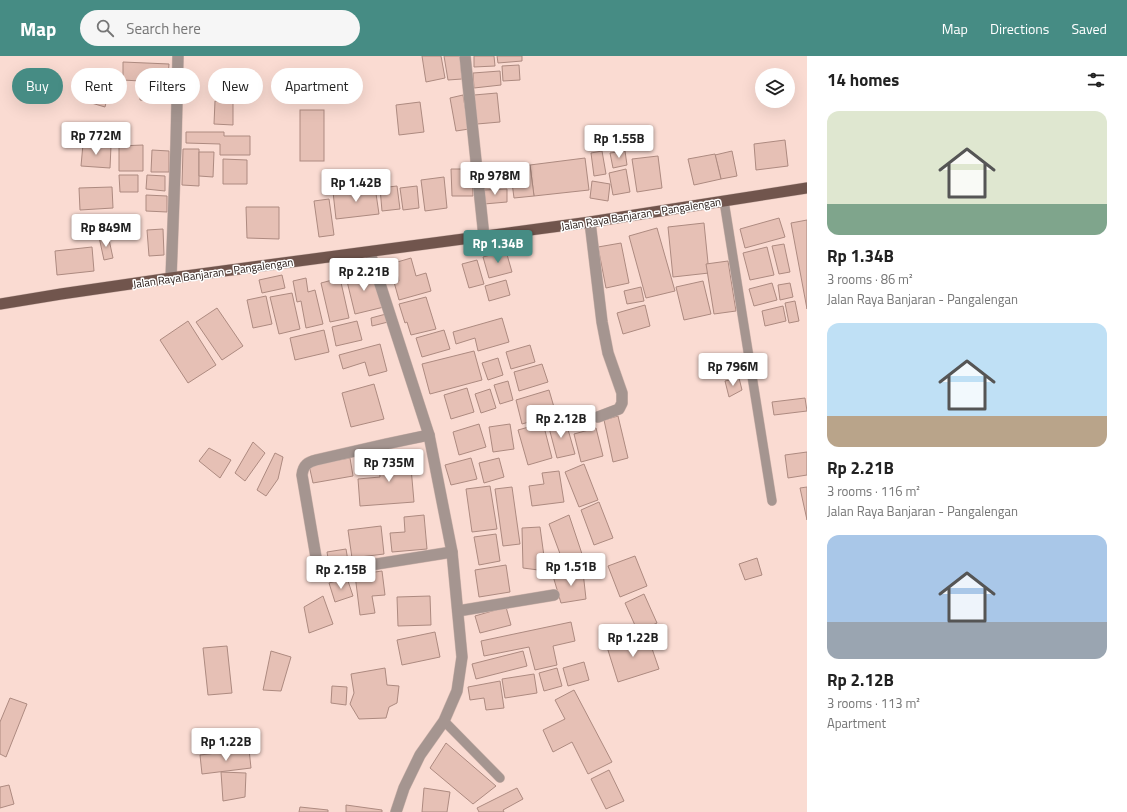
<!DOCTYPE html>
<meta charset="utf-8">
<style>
:root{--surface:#fff;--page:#f6f6f6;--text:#222;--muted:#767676;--accent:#468c84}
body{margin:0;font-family:"Titillium Web",sans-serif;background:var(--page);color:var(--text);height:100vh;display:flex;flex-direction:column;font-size:15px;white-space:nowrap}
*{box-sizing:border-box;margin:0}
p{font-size:13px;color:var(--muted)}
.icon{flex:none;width:22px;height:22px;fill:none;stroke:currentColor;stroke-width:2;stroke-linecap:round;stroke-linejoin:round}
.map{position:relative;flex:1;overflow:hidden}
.drawer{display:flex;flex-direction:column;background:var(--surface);width:320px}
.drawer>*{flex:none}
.hud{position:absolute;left:12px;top:12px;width:380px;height:36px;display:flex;gap:8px}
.controls{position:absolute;left:755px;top:12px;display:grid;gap:8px}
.controls a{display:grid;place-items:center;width:40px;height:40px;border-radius:50%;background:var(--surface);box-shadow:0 4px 16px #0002;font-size:20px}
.price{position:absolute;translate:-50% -34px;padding:0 9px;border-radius:4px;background:#fff;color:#222;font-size:13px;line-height:26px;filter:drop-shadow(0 1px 2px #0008)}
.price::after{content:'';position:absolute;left:50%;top:24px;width:12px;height:9px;margin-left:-6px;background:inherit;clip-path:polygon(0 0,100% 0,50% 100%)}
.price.on{background:var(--accent);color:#fff}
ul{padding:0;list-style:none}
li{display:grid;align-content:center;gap:8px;height:212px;padding:0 20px}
li span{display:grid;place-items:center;height:124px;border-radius:12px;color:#555}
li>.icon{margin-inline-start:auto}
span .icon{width:72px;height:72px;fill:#fffc;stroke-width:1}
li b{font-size:17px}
h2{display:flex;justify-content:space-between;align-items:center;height:48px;padding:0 20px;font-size:17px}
.pill{padding:0 14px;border-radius:18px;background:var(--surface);box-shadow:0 4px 16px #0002;font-size:14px;line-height:36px}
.pill.on{background:var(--accent);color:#fff}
header{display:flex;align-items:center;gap:24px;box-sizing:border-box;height:56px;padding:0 20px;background:var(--accent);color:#fff}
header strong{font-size:19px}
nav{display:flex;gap:22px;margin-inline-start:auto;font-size:14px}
.search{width:280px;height:36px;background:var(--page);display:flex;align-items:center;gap:10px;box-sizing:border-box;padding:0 14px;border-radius:22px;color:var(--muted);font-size:15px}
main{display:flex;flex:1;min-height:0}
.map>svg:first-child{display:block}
</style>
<header>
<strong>Map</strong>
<div class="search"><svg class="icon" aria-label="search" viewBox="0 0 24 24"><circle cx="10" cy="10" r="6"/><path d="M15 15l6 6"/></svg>Search here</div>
<nav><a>Map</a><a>Directions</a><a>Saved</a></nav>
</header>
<main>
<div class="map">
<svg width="807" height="756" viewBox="0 0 807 756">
<rect width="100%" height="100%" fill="#fadbd2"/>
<!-- building -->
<g fill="#e6c0b5" stroke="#ad8a80">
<polygon points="422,0 441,0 445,22 426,26"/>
<polygon points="444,0 460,0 462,23 448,24"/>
<polygon points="474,0 494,0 495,10 474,11"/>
<polygon points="497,0 522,0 522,5 498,7"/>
<polygon points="123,6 169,8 166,46 140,44 140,25 123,24"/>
<polygon points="519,9 520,24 503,25 502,10"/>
<polygon points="500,15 501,29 474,32 473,17"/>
<polygon points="93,29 109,34 105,51 88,46"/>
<polygon points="497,37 500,66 477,68 474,39"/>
<polygon points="463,39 469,73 456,75 450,42"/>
<polygon points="215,45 233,46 233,69 214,68"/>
<polygon points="420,46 424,76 399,79 396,49"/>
<rect x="300" y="54" width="24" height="51"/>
<polygon points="186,76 224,76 224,80 250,80 250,99 220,99 220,88 186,87"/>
<polygon points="785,84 788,110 756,114 754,88"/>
<polygon points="83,88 111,90 110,112 81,110"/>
<polygon points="143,89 143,115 119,115 119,90"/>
<polygon points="183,93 199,93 199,130 182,129"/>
<polygon points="152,94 169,95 169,116 151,116"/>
<polygon points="602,95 606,118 594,120 591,97"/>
<polygon points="625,95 627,109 613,112 610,97"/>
<polygon points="732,95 737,120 721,123 715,99"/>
<polygon points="199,96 214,96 213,121 199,120"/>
<polygon points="715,98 721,123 694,129 688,103"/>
<polygon points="658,100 662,132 637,136 632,103"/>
<polygon points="585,102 589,134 534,140 530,109"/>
<polygon points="223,103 247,104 247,128 223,128"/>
<polygon points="530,109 534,140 514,142 510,111"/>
<polygon points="451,113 472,113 473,140 452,140"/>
<polygon points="482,113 506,113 506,131 483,132"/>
<polygon points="626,113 630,136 613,139 609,117"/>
<polygon points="119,119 138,119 138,136 120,136"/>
<polygon points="147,119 165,120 165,135 146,133"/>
<polygon points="444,121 447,152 425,155 421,124"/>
<polygon points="592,125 610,128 608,145 590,142"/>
<polygon points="397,130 400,153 382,155 380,132"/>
<polygon points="417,130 419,152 403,154 400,132"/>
<polygon points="112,131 113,152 80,154 79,132"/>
<polygon points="375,131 379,158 336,163 333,136"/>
<polygon points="507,133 507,146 484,148 483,134"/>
<polygon points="146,139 167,140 167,156 146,155"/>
<polygon points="329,143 334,179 319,181 314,145"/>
<polygon points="246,151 279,151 279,183 247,182"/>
<polygon points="779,162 785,181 745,192 740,173"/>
<polygon points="807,164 807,253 791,167"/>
<polygon points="704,167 709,217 673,221 668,171"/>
<polygon points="657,172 675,235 646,242 629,180"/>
<polygon points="163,173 164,199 149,200 147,174"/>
<polygon points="108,179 113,202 104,204 99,181"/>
<polygon points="621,187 629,227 606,232 598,191"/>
<polygon points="784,188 790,216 779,218 772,190"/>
<polygon points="92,191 94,215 57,219 55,195"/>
<polygon points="767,191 774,219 750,224 743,197"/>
<polygon points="506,195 512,216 489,222 483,201"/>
<polygon points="411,202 416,220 426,217 431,235 399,244 394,226 399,225 394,207"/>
<polygon points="477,204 484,228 469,232 462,208"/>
<polygon points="728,205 736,255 714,258 706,208"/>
<polygon points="360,214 362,223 377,220 384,251 355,258 345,217"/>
<polygon points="282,219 285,232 262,237 259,224"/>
<polygon points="306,222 308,236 315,234 323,268 306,272 301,245 297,246 293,225"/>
<polygon points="340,222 349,262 330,266 321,227"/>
<polygon points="506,224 510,239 489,245 485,230"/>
<polygon points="703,225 711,258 684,264 676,231"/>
<polygon points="772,227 777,244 754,250 749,233"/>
<polygon points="790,227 793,241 780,244 778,229"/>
<polygon points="641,231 644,245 627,248 624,235"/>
<polygon points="292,237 300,273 279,278 270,241"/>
<polygon points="266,240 272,268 253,272 247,244"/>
<polygon points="426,241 436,273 411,279 407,266 405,267 399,248"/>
<polygon points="795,245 799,265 789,267 785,247"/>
<polygon points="645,249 650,270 623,278 617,257"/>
<polygon points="783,250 786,265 765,270 762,255"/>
<polygon points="217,252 243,290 222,304 196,266"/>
<polygon points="386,258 388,266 372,270 371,262"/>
<polygon points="502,262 509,286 478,295 475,282 456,288 453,276"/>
<polygon points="188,265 216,309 188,327 160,284"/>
<polygon points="357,265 362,284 336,290 332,271"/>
<polygon points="324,274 329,296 295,304 290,282"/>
<polygon points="444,274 450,293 422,301 416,282"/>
<polygon points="380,288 387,315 369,320 365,306 343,313 339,299"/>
<polygon points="530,289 535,306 511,313 506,296"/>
<polygon points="474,295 482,324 430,338 422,308"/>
<polygon points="498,302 503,319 488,324 482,307"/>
<polygon points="542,308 548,326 519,335 514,316"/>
<polygon points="739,322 742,334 729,341 725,325"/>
<polygon points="508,325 513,344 500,348 494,329"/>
<polygon points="374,328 384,363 351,371 342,337"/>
<polygon points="467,332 474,356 451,363 444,339"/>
<polygon points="490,333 496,352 481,357 475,338"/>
<polygon points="549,334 556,358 522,368 516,344"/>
<polygon points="805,342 807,355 774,359 772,346"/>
<polygon points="618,360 628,402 613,406 604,364"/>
<polygon points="565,363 575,398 557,402 548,368"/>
<polygon points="543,367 552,402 528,409 518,374"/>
<polygon points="479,368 486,391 459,399 453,376"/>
<polygon points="510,368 514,393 493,396 489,371"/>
<polygon points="596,372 603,400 581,406 574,378"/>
<polygon points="253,386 265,397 245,425 235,417"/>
<polygon points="209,392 231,404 220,422 199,405"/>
<polygon points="807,396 807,419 788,422 785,399"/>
<polygon points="275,397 283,401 278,423 266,440 257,434"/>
<polygon points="410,400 414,446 360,450 358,423 380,421 378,402"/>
<polygon points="350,402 353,420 313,427 309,409"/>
<polygon points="471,402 477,423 451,429 445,409"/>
<polygon points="499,402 504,421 484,427 479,407"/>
<polygon points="584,408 598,444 579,451 565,416"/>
<polygon points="559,415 564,446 532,450 529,430 544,428 542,417"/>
<polygon points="490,430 497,473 472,476 466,433"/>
<polygon points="512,431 520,488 503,490 495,433"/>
<polygon points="807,431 807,464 800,432"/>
<polygon points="599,446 613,482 594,489 581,454"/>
<polygon points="424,459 427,493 392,496 390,477 405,476 404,461"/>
<polygon points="569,459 585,507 566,514 549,468"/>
<polygon points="381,470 384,498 352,502 348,474"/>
<polygon points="540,471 546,515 523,512 522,472"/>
<polygon points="496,478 500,505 479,509 474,481"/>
<polygon points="346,493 348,505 329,508 327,496"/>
<polygon points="635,500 647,530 620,541 608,510"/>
<polygon points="757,502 762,519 745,524 739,508"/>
<polygon points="506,509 510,536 479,541 475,514"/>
<polygon points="382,515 385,539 372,540 375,557 360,559 355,519"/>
<polygon points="583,516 586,543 561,547 553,520"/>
<polygon points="347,522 353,540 335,546 329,527"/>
<polygon points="644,538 657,567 638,576 625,547"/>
<polygon points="323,540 333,568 309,577 304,551"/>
<polygon points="430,540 431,569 398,570 397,541"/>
<polygon points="506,551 511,569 480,577 475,560"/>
<polygon points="571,566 575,585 553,590 557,609 535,614 529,591 484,600 481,585"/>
<polygon points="435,576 440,601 402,609 397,584"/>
<polygon points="647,578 659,613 618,626 607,591"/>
<polygon points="227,590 232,637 208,639 203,592"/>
<polygon points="271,595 291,601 281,635 263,634"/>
<polygon points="523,595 527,610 476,623 472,608"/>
<polygon points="584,606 589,624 568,630 563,612"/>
<polygon points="385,612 387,629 399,630 397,647 389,651 386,662 359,663 350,648 354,637 351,618"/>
<polygon points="557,612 562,630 544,635 539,617"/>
<polygon points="534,618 537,637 505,642 502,623"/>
<polygon points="500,625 504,652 486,654 484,642 470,644 468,631"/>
<polygon points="332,630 347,631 346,649 331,647"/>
<polygon points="574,634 612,706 588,718 572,686 553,696 543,674 565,663 555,644"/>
<polygon points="10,642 27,648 6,701 0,698 0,666"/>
<polygon points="446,687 496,730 473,748 430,712"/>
<polygon points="249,693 251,712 202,718 200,699"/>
<polygon points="609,714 624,745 606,753 591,723"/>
<polygon points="221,716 246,717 245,741 223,745"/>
<polygon points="9,729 14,748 0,752 0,731"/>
<polygon points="424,732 450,736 447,756 422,756"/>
<polygon points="517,732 523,743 503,754 504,756 479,756 477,752"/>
<polygon points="346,749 382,754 382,756 346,756"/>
<polygon points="300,751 328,754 328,756 299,756"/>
</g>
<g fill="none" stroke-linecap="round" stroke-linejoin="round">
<defs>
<g id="service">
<polyline points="724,145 772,445"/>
<polyline points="444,665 500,722"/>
</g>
<g id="minor">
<polyline points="465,0 484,181"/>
<polyline points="590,166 602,266 608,297 622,337 622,347 619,353 598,361"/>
<polyline points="370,197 429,379 452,496 462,601 457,635 444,665 420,699 404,732 396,756"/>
<polyline points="171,222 176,88 178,0"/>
<path d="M317,507L302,419C303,409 308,406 316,404L386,388L429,379"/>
<polyline points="339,514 452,496"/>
<polyline points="458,555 554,539"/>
</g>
<polyline id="primary" points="0,248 61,238 171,222 590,166 807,132"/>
</defs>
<!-- service casing -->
<use href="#service" stroke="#d3b7af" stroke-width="10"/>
<!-- minor casing -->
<use href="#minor" stroke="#d3b7af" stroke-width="12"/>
<!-- primary casing -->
<use href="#primary" stroke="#d3b7af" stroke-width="12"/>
<!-- service -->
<use href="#service" stroke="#a59590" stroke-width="9"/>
<!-- minor -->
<use href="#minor" stroke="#a59590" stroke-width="11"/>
<!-- primary -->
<use href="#primary" stroke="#71554d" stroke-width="11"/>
</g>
<g text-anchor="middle" stroke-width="3" stroke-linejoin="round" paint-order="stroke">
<!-- street labels -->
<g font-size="11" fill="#211410" stroke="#fff">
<text transform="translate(641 158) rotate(-9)" y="4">Jalan Raya Banjaran - Pangalengan</text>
<text transform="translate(213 217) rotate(-8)" y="4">Jalan Raya Banjaran - Pangalengan</text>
</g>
</g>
</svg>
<div class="controls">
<a><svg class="icon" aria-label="layers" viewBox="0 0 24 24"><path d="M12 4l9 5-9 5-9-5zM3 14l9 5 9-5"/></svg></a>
</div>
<b class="price" style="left:96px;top:100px">Rp 772M</b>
<b class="price" style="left:619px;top:103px">Rp 1.55B</b>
<b class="price" style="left:495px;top:140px">Rp 978M</b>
<b class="price" style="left:356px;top:147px">Rp 1.42B</b>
<b class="price" style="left:106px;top:192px">Rp 849M</b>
<b class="price on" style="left:498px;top:208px">Rp 1.34B</b>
<b class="price" style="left:364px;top:236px">Rp 2.21B</b>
<b class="price" style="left:733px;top:331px">Rp 796M</b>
<b class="price" style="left:561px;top:383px">Rp 2.12B</b>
<b class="price" style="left:389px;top:427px">Rp 735M</b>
<b class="price" style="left:571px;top:531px">Rp 1.51B</b>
<b class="price" style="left:341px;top:534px">Rp 2.15B</b>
<b class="price" style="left:633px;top:602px">Rp 1.22B</b>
<b class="price" style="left:226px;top:706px">Rp 1.22B</b>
<div class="hud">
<a class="pill on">Buy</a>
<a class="pill">Rent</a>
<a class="pill">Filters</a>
<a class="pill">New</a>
<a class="pill">Apartment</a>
</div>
</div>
<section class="drawer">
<h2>14 homes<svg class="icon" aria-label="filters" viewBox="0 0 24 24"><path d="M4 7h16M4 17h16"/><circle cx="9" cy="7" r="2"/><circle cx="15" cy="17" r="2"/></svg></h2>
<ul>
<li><span style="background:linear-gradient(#dfe7d0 75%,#7fa58c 0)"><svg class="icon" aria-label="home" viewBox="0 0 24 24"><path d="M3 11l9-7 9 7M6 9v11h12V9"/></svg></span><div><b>Rp 1.34B</b><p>3 rooms · 86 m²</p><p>Jalan Raya Banjaran - Pangalengan</p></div></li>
<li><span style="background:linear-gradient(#bfe0f5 75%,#b9a48a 0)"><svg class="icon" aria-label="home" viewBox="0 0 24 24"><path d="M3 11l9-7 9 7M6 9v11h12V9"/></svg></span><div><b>Rp 2.21B</b><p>3 rooms · 116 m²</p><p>Jalan Raya Banjaran - Pangalengan</p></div></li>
<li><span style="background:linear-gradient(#a9c7e8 70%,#9aa5b1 0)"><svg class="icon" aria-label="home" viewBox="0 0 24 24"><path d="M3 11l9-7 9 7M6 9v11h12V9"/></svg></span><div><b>Rp 2.12B</b><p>3 rooms · 113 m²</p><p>Apartment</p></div></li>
</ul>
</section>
</main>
